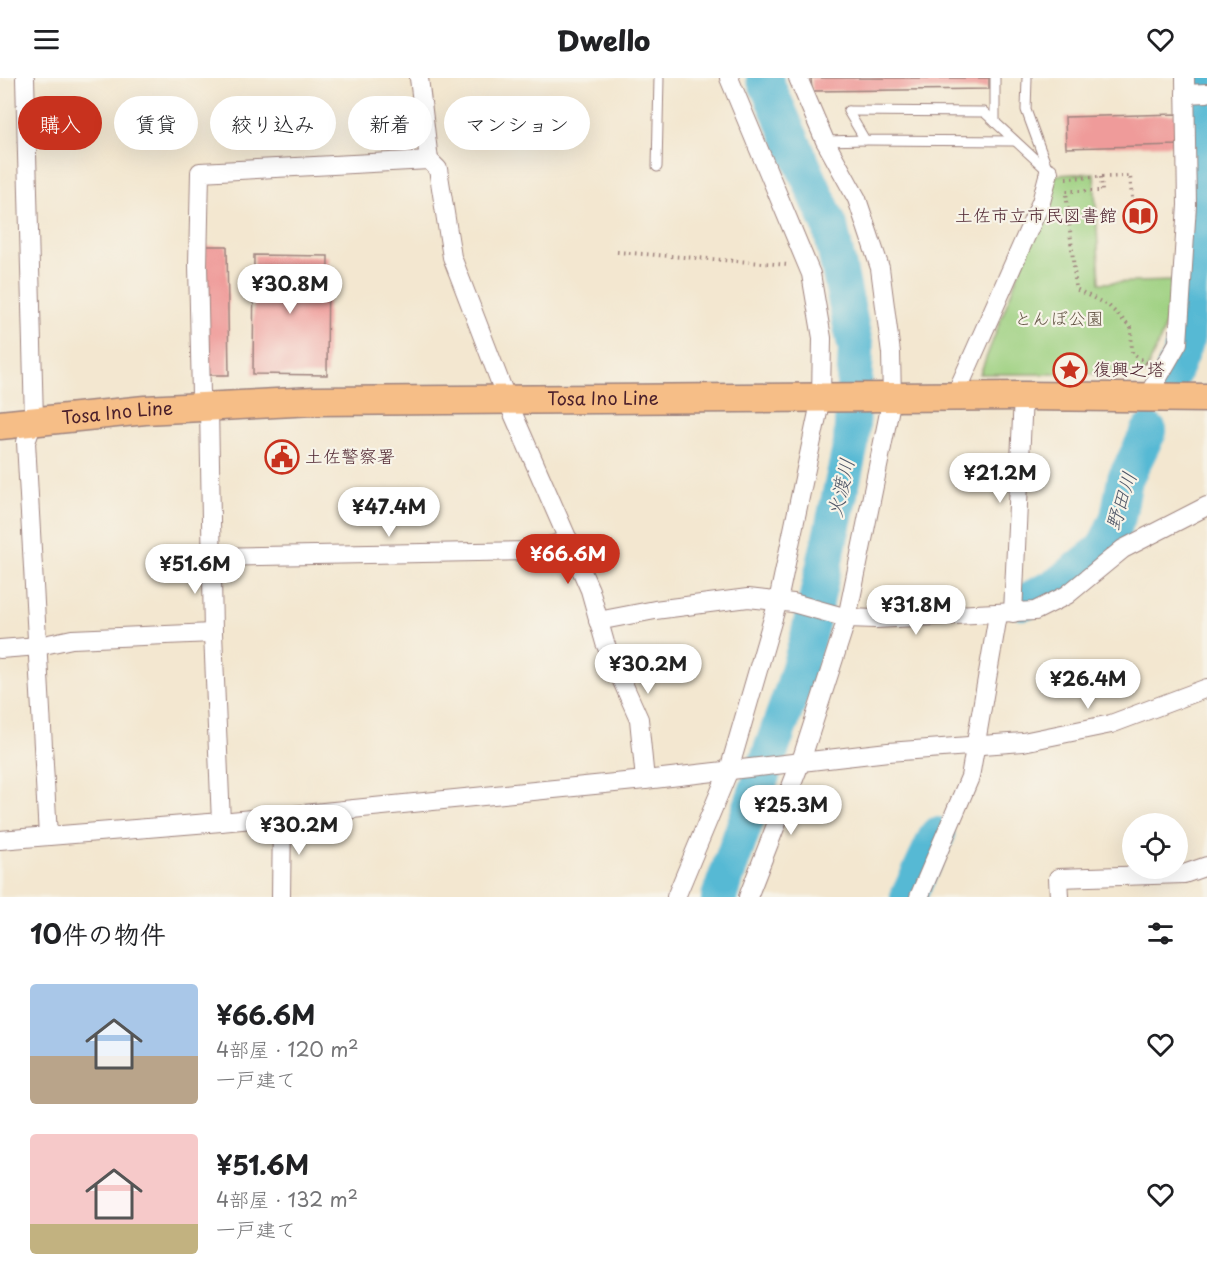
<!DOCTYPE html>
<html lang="ja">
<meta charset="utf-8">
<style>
:root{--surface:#fff;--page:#f6f6f6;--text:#202124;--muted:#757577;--accent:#c8321e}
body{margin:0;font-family:"Playpen Sans","Klee One",sans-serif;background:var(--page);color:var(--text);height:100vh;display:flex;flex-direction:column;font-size:22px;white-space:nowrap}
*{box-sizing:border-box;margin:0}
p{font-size:20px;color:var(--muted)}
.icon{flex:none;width:33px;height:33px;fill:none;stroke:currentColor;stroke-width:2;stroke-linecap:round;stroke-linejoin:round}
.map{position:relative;height:819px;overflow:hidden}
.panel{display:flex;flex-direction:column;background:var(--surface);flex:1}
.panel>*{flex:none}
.hud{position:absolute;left:18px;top:18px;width:600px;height:54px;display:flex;gap:12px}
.fabs{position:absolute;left:1122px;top:735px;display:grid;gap:12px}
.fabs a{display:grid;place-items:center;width:66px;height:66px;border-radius:50%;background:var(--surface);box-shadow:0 6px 24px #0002;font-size:30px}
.price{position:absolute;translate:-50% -51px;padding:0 14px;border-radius:21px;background:#fff;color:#222;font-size:20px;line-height:39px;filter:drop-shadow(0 2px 3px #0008)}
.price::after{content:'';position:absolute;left:50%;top:36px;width:18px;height:14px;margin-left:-9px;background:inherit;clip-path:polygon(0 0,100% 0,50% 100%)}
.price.current{background:var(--accent);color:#fff}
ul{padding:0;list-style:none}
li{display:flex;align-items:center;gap:18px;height:150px;padding:0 30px}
li span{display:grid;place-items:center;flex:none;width:168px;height:120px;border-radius:6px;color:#555}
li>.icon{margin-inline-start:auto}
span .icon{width:72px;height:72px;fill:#fffc;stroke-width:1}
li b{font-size:26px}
h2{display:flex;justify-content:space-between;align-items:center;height:72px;padding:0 30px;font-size:26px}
.chip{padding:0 21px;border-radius:27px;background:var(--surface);box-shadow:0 6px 24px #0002;font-size:21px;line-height:54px}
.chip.current{background:var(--accent);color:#fff}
header{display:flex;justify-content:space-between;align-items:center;height:78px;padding:0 30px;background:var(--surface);font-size:27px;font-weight:800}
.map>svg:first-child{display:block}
</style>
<header><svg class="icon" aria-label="menu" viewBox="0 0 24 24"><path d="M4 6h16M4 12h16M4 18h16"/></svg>Dwello<svg class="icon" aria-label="heart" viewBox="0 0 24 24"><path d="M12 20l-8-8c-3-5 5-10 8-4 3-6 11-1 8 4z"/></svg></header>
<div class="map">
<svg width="1207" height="819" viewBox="0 0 1207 819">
<rect width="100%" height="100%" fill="#f7f3e8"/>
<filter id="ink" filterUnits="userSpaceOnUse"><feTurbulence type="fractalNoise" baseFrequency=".0167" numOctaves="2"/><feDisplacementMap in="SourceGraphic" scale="12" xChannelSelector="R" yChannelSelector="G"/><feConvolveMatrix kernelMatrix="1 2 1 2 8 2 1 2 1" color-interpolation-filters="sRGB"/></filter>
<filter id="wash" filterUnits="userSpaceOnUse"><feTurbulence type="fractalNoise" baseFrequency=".008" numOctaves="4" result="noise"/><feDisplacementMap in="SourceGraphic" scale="24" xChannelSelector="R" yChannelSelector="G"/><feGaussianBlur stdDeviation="1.35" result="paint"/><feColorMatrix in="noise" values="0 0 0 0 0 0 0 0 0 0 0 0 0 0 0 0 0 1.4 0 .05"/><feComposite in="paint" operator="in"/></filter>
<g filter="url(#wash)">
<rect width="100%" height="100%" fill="#f3e7d0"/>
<!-- green -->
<polygon fill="#9dd080" stroke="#747856" stroke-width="1.5" points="1094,95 1100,205 1173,203 1163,255 1145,296 980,296 1056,97"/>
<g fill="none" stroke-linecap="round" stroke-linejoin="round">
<!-- river -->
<g stroke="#56b9d4" stroke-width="36">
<polyline points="1170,302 1187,260 1189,209 1203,134 1196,52 1197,0"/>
<polyline points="1024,524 1059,506 1104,470 1118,439 1125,401 1149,353"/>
<polyline points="719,819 792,613 808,559 851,366 856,271 830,148 764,0"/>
<polyline points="908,819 937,757"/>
</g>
</g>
<g id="blocks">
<!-- building -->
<g fill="#ef9b9a">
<polygon points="811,0 989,0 989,11 812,13"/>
<polygon points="1177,36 1178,67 1066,70 1065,39"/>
<polygon points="205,168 227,168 229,297 207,297"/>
<polygon points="254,177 328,178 327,297 253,296"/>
</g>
</g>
</g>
<g filter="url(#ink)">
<use href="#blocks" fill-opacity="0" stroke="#9e837e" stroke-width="1.5"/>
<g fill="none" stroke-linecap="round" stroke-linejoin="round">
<defs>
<g id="service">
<polyline points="1027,0 1026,32 1048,92"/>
<polyline points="848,33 984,34 1049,94"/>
<polyline points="848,33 865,62 1015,63"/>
<polyline points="995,44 995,0"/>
<polyline points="826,63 865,62"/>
<polyline points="657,89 659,0"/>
</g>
<g id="minor">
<polyline points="25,0 34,342 26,364 48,758"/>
<polyline points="419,0 429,82 438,91 452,179 507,322 590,512 605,565 639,641 645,702"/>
<polyline points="1185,16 1207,15"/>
<polyline points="1147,319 1178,265 1187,127 1185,0"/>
<polyline points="954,320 1041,124 1049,94"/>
<polyline points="212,479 531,473 569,462"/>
<polyline points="1013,535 1023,318"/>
<polyline points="598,543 655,532 748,520 793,525 847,540 876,541 1035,533 1067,517 1123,471 1207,428"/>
<polyline points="0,571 39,568 72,561 213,555"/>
<polyline points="221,744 213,555 209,329 201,317 198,187 200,94 429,82"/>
<polyline points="0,762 221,744 645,702 888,674 1023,664 1111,646 1207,610"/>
<polyline points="281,819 282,737"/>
<polyline points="676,819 729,692 778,523 821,320 822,260 811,196 729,0"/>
<polyline points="748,819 801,683 847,540 892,320 891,275 880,190 857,121 825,63 798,0"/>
<polyline points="919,819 970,699 998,537"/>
<polyline points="1059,819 1058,800 1184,796 1207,788"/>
</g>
<g id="primary">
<path id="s1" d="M0,347L145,332L314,323L1023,318L1207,320"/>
</g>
</defs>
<!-- service casing -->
<use href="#service" stroke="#9e837e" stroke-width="11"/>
<!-- minor casing -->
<use href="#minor" stroke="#9e837e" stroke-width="20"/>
<!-- primary casing -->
<use href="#primary" stroke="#9e837e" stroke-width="31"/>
<!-- path -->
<g stroke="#9e837e" stroke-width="4" stroke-dasharray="1.5 4.5" stroke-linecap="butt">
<polyline points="1101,99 1102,113 1066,113 1076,211 1109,228 1131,250 1132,275 1147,285"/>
<polyline points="1066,100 1130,98 1133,130"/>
<polyline points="617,174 789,187"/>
</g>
<!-- service -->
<use href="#service" stroke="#fff" stroke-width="9"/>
<!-- minor -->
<use href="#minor" stroke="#fff" stroke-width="18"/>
<!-- primary -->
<use href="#primary" stroke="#f6be87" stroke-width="28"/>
</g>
</g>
<!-- icons -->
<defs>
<symbol id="library-ring" viewBox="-11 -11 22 22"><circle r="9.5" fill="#f7f3e8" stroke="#c8321e" stroke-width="1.5"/><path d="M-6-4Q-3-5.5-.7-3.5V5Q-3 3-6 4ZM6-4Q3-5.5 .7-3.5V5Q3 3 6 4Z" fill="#c8321e"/></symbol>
<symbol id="sight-ring" viewBox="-11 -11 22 22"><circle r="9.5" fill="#f7f3e8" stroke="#c8321e" stroke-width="1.5"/><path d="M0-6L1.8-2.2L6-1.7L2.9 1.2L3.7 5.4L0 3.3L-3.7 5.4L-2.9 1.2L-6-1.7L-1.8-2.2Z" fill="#c8321e"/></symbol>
<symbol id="civic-ring" viewBox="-11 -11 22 22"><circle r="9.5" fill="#f7f3e8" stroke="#c8321e" stroke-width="1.5"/><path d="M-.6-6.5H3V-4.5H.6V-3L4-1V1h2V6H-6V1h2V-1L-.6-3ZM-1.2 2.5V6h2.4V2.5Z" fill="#c8321e"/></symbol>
</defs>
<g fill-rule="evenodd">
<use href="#library-ring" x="1121" y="119" width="38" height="38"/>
<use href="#sight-ring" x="1051" y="273" width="38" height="38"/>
<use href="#civic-ring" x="263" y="360" width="38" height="38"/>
</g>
<g text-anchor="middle" stroke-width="4.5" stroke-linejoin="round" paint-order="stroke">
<!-- poi labels -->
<g font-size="18" fill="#4a1f2b" stroke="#f7f3e8" text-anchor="start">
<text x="1117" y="144" text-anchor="end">土佐市立市民図書館</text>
<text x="1093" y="298">復興之塔</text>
<text x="305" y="385">土佐警察署</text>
</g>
<!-- park labels -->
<g font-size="18" fill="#635444" stroke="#f7f3e8">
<text x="1059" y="247">とんぼ公園</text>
</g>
<!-- street labels -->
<g font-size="18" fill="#4a1f2b" stroke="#f7f3e8">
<text dy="6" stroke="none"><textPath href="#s1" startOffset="604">Tosa Ino Line</textPath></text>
<text dy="6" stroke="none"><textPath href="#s1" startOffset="118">Tosa Ino Line</textPath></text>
</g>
<!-- water labels -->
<g font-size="20" font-style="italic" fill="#4e5566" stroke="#f7f3e8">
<text transform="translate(841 410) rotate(-77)" y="7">火渡川</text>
<text transform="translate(1121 423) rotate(-72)" y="7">野田川</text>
</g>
</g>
</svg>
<div class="fabs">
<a><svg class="icon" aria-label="locate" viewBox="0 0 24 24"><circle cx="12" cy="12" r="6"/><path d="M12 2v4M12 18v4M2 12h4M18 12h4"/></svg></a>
</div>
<b class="price" style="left:290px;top:237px">¥30.8M</b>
<b class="price" style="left:1000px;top:426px">¥21.2M</b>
<b class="price" style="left:389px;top:460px">¥47.4M</b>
<b class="price current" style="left:568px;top:507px">¥66.6M</b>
<b class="price" style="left:195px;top:517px">¥51.6M</b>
<b class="price" style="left:916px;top:558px">¥31.8M</b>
<b class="price" style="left:648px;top:617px">¥30.2M</b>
<b class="price" style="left:1088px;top:632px">¥26.4M</b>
<b class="price" style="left:791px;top:758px">¥25.3M</b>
<b class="price" style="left:299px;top:778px">¥30.2M</b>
<div class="hud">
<a class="chip current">購入</a>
<a class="chip">賃貸</a>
<a class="chip">絞り込み</a>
<a class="chip">新着</a>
<a class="chip">マンション</a>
</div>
</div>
<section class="panel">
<h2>10件の物件<svg class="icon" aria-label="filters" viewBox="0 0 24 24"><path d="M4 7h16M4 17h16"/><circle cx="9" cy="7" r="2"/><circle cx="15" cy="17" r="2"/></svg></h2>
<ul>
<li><span style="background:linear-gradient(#a9c7e8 60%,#b9a48a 0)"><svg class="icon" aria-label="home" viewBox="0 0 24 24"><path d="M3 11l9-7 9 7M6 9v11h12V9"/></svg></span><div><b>¥66.6M</b><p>4部屋 · 120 m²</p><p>一戸建て</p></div><svg class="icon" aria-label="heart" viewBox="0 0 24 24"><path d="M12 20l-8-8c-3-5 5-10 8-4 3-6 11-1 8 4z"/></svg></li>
<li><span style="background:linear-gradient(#f6c9c9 75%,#c2b280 0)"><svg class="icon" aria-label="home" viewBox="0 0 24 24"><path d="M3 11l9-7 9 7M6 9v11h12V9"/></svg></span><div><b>¥51.6M</b><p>4部屋 · 132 m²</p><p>一戸建て</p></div><svg class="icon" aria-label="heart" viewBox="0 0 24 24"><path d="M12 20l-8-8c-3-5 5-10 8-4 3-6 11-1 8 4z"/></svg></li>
</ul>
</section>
